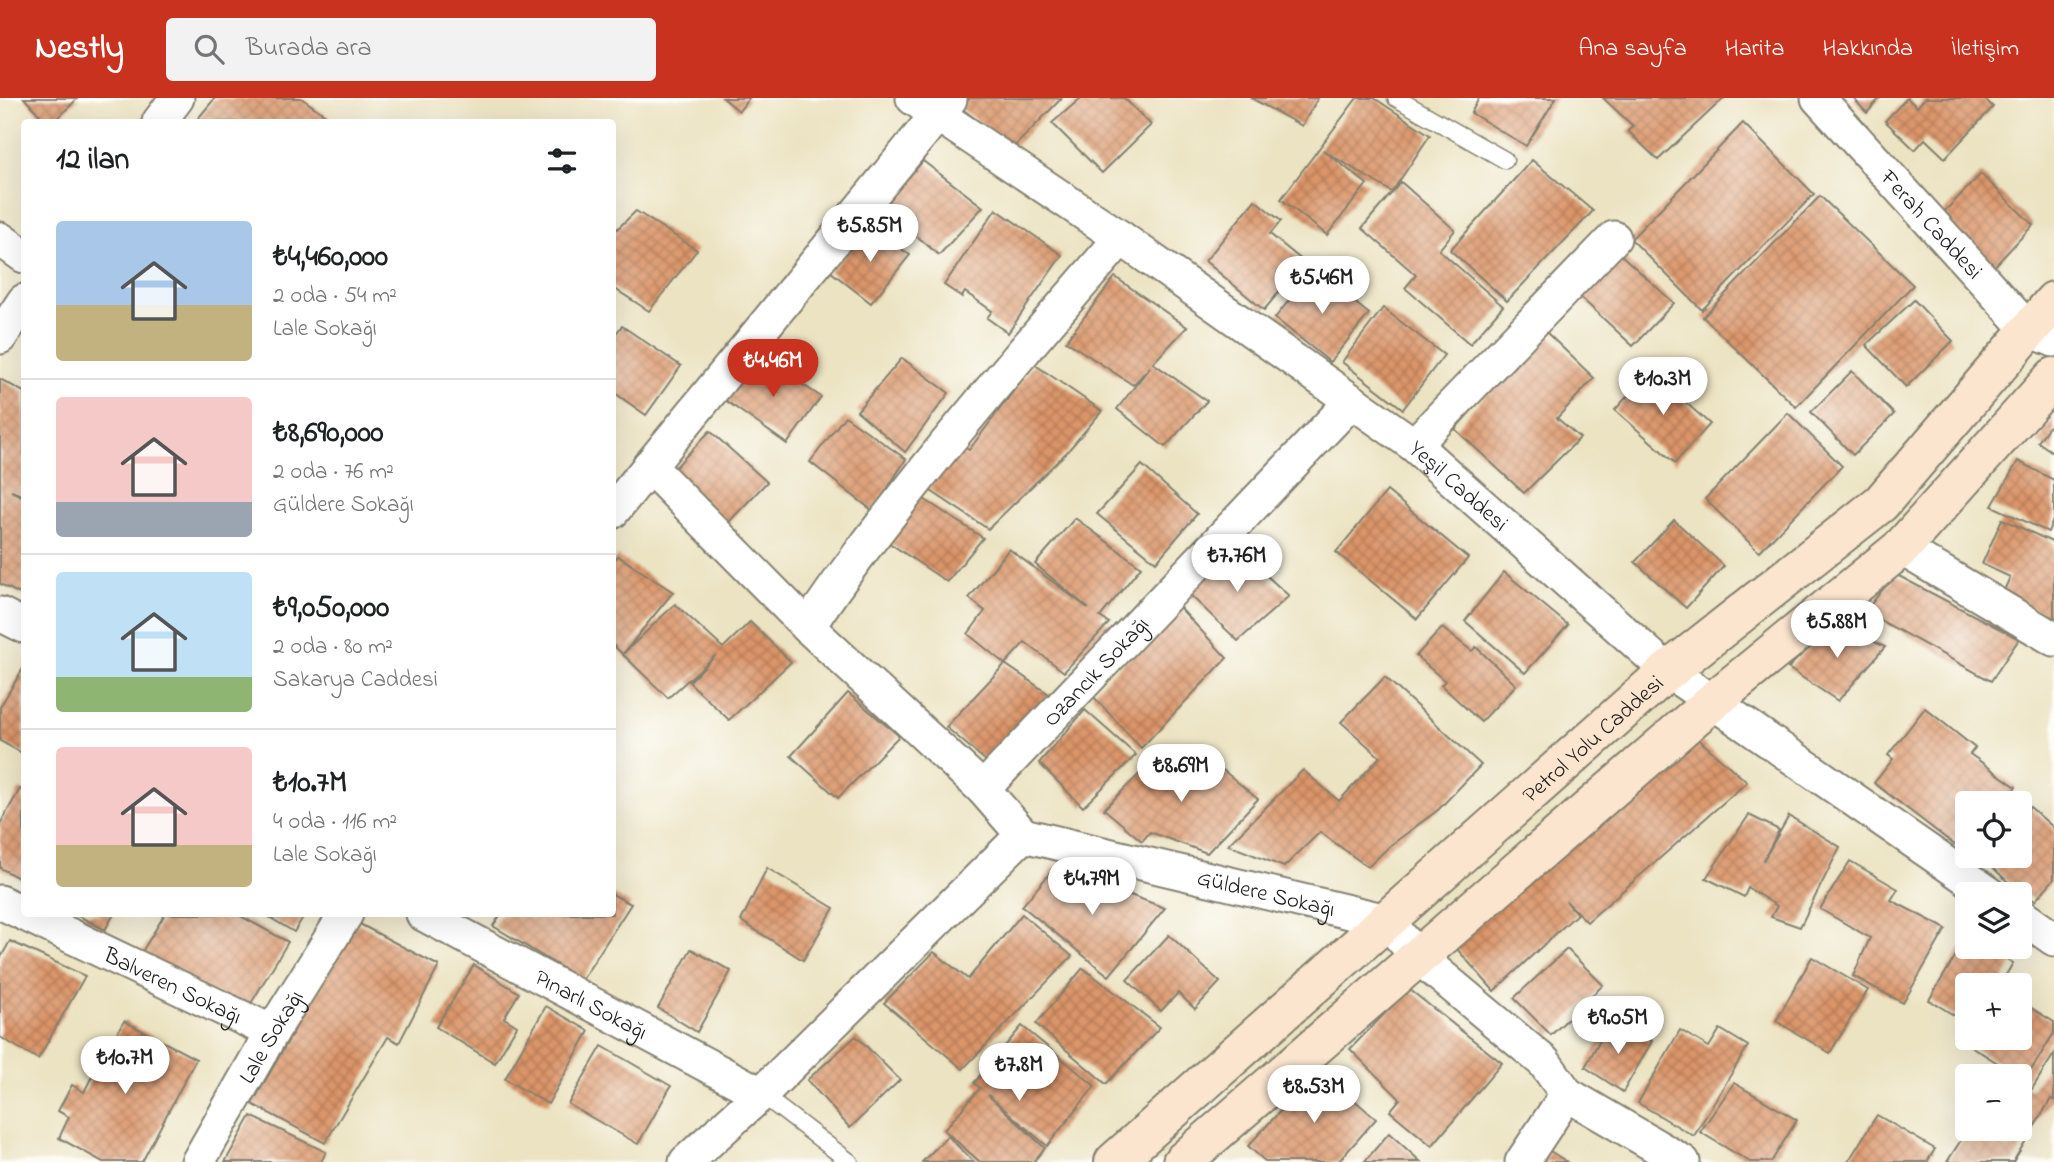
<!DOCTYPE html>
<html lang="tr">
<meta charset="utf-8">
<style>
:root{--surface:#fff;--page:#f2f2f2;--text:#202124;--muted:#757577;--line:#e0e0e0;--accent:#c8321e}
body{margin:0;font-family:"Indie Flower",sans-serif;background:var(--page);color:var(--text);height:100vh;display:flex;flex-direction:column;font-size:26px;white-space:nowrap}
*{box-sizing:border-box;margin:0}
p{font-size:23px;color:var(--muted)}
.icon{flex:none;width:38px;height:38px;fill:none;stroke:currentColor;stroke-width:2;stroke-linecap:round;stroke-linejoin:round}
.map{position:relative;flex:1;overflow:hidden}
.side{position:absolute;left:21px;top:21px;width:595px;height:798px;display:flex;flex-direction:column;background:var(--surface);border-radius:7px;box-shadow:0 7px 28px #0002}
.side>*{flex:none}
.tools{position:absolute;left:1955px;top:693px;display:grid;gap:14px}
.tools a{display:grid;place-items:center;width:77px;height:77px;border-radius:7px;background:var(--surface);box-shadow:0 7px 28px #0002;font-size:35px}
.price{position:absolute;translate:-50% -60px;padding:0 16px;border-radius:24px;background:#fff;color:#222;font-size:23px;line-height:46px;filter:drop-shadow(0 2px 4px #0008)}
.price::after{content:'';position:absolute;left:50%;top:42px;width:21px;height:16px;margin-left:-10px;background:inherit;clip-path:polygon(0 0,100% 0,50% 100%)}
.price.current{background:var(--accent);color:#fff}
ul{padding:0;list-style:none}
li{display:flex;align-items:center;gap:21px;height:175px;padding:0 35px}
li+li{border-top:2px solid var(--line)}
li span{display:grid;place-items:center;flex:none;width:196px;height:140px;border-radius:7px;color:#555}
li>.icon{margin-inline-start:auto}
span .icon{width:84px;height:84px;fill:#fffc;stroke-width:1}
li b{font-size:30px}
h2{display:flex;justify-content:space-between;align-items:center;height:84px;padding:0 35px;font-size:30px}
header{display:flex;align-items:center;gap:42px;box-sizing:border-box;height:98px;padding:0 35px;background:var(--accent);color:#fff}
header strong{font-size:33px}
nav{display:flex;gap:38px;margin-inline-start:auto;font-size:24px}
.search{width:490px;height:63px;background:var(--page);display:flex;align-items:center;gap:18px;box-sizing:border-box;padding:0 24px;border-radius:7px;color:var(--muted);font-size:26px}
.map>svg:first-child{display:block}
</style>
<header>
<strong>Nestly</strong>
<div class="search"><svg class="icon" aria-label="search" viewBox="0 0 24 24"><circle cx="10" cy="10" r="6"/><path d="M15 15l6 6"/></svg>Burada ara</div>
<nav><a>Ana sayfa</a><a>Harita</a><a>Hakkında</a><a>İletişim</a></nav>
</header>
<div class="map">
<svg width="2054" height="1064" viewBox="0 0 2054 1064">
<defs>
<pattern id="building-cross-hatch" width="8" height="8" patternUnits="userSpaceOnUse" patternTransform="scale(1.75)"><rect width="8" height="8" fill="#dc9569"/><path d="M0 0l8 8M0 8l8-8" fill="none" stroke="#b27956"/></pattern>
</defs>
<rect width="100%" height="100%" fill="#fdfcf7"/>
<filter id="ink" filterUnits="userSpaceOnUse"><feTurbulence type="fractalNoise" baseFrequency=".0143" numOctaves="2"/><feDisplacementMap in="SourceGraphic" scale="14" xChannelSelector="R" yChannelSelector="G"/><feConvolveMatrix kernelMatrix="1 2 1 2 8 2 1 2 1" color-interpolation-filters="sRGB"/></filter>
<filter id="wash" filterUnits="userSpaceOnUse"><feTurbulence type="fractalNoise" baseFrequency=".00686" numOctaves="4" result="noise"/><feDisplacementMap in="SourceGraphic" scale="28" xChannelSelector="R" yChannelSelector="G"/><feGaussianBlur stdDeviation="1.57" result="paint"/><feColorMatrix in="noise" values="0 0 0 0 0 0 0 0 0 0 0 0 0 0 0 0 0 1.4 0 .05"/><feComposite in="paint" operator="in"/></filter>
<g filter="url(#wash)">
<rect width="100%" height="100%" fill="#ece3c2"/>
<g id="blocks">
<!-- building -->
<g fill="url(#building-cross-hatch)">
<polygon points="24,0 78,0 54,24 46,24"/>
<polygon points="215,0 301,0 331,21 328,24 195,24"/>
<polygon points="723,0 749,0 739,13"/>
<polygon points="970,0 1062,0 1013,50 961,10"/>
<polygon points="1081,0 1124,0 1151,27 1102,75 1052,25"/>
<polygon points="1251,0 1318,0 1302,28"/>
<polygon points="1357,0 1374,0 1430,37 1392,94 1323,52 1367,86 1327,137 1281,101"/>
<polygon points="1479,0 1556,0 1526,48 1471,15"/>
<polygon points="1603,0 1724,0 1658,62 1628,33 1633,28"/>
<polygon points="1853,0 1880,0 1867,15"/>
<polygon points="1907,0 1917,9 1925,0 1984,0 1993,9 1945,60 1925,41 1915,52 1885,23"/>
<polygon points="1743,25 1814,96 1702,212 1631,141"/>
<polygon points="1532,62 1593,113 1507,203 1450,152"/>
<polygon points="923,63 983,109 939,157 882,109"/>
<polygon points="1981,76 2033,127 1992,171 1938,120"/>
<polygon points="1401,84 1455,132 1439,152 1503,208 1470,246 1405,190 1416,177 1362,130"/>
<polygon points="1820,98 1913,187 1796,309 1703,219"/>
<polygon points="1255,102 1281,123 1270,136 1304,164 1264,212 1205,163"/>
<polygon points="996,111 1062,157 1008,235 987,220 992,213 965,194 962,199 944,187"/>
<polygon points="636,113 697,152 649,213 612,189 612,136"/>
<polygon points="869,128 910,157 871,205 830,173"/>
<polygon points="1618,154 1674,205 1633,248 1579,198"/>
<polygon points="1314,171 1369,216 1330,264 1275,220"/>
<polygon points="1115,179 1187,229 1153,265 1207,303 1165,349 1117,311 1150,269 1133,287 1066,243"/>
<polygon points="1914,202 1953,243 1906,289 1866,247"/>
<polygon points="1383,210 1444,257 1403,311 1342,264"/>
<polygon points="622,228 681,268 646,317 612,293 612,240"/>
<polygon points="1543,231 1594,280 1557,320 1580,340 1524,395 1455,331"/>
<polygon points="759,257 821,299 787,346 725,302"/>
<polygon points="902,260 949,295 905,354 857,313"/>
<polygon points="1034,266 1102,313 1067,354 988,431 928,391 963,348 969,352"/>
<polygon points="1650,273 1710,326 1675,365 1615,312"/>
<polygon points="1852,273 1894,316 1853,357 1811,314"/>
<polygon points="0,281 24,294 24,398 11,393 24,399 24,498 0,486"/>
<polygon points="1788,315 1842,368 1759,454 1705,401"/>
<polygon points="845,318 906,361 873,413 810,364"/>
<polygon points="2054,321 2054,355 2038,344"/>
<polygon points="710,333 767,384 725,428 670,375"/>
<polygon points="2018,363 2054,382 2054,420 2048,434 1992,408"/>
<polygon points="1142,367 1197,416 1156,464 1097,416"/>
<polygon points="1387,393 1468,460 1417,521 1336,454"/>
<polygon points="921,399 983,440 947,484 885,442"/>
<polygon points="1075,420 1141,469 1100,519 1109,525 1064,574 1025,544 1005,566 1050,597 986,663 946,629 1005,566 968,536 985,513 969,500 1009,451 1089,511 1035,466"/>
<polygon points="2002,421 2054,445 2054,520 2002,497 2010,479 1982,466"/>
<polygon points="1674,422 1724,468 1686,510 1635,464"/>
<polygon points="1234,448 1289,498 1238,543 1187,494"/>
<polygon points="618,458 673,494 623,556 675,506 723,550 750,524 791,564 729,622 689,584 716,557 668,600 612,546 612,465"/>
<polygon points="1504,474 1568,527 1525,575 1465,523"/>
<polygon points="1895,476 2019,541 1991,583 1865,514"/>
<polygon points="1179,509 1227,560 1141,650 1091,596"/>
<polygon points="1835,524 1885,549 1838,603 1788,570"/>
<polygon points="1442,530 1472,553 1476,549 1516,587 1481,624 1441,587 1445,583 1416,558"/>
<polygon points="24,569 24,656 0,643 0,609"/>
<polygon points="1385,579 1481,667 1438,712 1391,747 1368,769 1320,734 1284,769 1228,747 1303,672 1339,703 1380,659 1341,624"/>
<polygon points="848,595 899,638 838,700 791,658"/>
<polygon points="1925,610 1975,650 1970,656 2016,689 2003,705 1967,705 1967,750 1964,754 1874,685 1893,661 1888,657"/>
<polygon points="1085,612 1136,657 1083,709 1039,665"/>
<polygon points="1690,634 1747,684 1587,824 1566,803 1577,816 1494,893 1450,843"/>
<polygon points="1166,650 1203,681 1192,693 1218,668 1258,701 1207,755 1150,734 1142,743 1104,711"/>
<polygon points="20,691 24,693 24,783 0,770 0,726"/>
<polygon points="2030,709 2054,730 2054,781 2035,803 2009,785 1986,763 1991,758 2020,758 2020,722"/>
<polygon points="1749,717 1779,732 1763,763 1789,718 1840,749 1800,829 1771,819 1777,808 1748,790 1744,799 1706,780"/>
<polygon points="1850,763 1898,791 1891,802 1946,831 1903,905 1853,878 1870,840 1820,811"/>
<polygon points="1055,769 1165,810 1109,878 1022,808"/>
<polygon points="767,770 834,810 803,862 741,823"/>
<polygon points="612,796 631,806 582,882 493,828 501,816 612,816"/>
<polygon points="75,816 114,816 105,832"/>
<polygon points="165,816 237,816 288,844 247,912 140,857"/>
<polygon points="264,816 305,816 294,834"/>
<polygon points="1022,816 1072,858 963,971 884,905 934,854 968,881"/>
<polygon points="356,824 439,868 399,945 388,939 325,1045 252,1006"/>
<polygon points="1169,837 1220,884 1195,911 1178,895 1161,913 1127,882"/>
<polygon points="1967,839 1967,849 1987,849 2013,865 2000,887 1967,887 1967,925 1929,902"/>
<polygon points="10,843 85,878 38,961 0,939 0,861"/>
<polygon points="691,851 731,873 697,934 658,910"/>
<polygon points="1567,851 1603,887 1551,937 1514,900"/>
<polygon points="1812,859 1868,892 1830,955 1776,923"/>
<polygon points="474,867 519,895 504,920 517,928 495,965 436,929"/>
<polygon points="1083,870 1160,929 1106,986 1036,926"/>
<polygon points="1409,891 1502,965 1432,1048 1390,1013 1400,1001 1350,951"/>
<polygon points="2020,903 2054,924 2054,935 2025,982 1969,947 1974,940 2020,940"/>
<polygon points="546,908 589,933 548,1006 505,981"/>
<polygon points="124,923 196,961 142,1064 103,1064 59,1040 69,1019 58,1013 72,987 84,994 99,965 90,959 100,939 112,945"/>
<polygon points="1610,924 1652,943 1623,994 1585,969"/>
<polygon points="1022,928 1095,988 1047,1048 988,997 1045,1050 1033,1064 980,1064 944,1032 980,990 974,985"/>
<polygon points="1720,931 1748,948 1694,1038 1638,1005 1680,932 1709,949"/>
<polygon points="856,938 900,982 850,1030 807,982"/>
<polygon points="602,948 671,988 638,1046 568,1006"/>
<polygon points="2054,956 2054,1002 2051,1001 2013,1064 1947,1064 1968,1031 2020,1031 2020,985 2032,991"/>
<polygon points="1319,971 1376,1021 1338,1064 1266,1064 1248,1048"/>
<polygon points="1734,985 1797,1022 1771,1064 1750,1064 1700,1034"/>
<polygon points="1877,1017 1935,1051 1927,1064 1848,1064"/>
<polygon points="251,1018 326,1054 321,1064 225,1064"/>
<polygon points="1389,1035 1421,1064 1364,1064"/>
<polygon points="948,1038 974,1064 922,1064"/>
<polygon points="1550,1053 1567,1064 1543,1064"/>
</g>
</g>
</g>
<g filter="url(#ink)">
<use href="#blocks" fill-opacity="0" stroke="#84806f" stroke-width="2"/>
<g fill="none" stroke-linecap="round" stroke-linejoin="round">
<defs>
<g id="service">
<polyline points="1396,0 1505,62"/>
<polyline points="761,996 850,1064"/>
</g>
<g id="minor">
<path id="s1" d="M913,0L1121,140L1414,347L1668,573L1990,796"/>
<path id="s2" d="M1818,0L2028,231L2054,242"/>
<polyline points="159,24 177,0"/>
<polyline points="0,141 24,158"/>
<polyline points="0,239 24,203"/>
<polyline points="1414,347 1614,140"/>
<polyline points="649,368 808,529 983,691 1023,737"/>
<polyline points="612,414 950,1"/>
<polyline points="1901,450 2054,541"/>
<polyline points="0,516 24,528"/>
<path d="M808,529C845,472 887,420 929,367C991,290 1056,215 1121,140"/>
<path id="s3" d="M983,691L1352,303"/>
<path id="s4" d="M1023,737L1387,823L1417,858L1544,964L1567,996L1683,1064"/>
<path id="s5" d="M0,804L272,934"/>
<path id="s6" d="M423,816L761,996"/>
<polyline points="2020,817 2054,841"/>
<path id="s7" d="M198,1064L272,934L346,816"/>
<polyline points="686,1064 761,996 1023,737"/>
<polyline points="1522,1064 1567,996"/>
</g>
<g id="secondary">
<path id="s8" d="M1114,1064L1668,573L1881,405L2054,203"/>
<polyline points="1182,1064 1712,604 1901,450 2054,279"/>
</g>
</defs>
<!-- service casing -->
<use href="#service" stroke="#84806f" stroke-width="19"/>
<!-- minor casing -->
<use href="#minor" stroke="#84806f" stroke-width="37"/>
<!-- secondary casing -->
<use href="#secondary" stroke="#84806f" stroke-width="42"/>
<!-- service -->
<use href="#service" stroke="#fff" stroke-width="16"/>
<!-- minor -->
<use href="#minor" stroke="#fff" stroke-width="33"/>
<!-- secondary -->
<use href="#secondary" stroke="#fbe5cf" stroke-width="38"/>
</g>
</g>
<g text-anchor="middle" stroke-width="7" stroke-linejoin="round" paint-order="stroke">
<!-- street labels -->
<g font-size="23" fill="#1c1c1c" stroke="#fdfcf7">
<text dy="8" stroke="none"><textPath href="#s2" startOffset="170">Ferah Caddesi</textPath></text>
<text dy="8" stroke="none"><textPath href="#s1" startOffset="670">Yeşil Caddesi</textPath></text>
<text dy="8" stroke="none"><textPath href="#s3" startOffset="163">Ozancık Sokağı</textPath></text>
<text dy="8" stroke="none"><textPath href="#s8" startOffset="639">Petrol Yolu Caddesi</textPath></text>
<text dy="8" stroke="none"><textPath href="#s4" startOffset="250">Güldere Sokağı</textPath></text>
<text dy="8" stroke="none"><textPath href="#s5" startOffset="192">Balveren Sokağı</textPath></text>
<text dy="8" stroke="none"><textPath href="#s6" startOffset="191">Pınarlı Sokağı</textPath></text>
<text dy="8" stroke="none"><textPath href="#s7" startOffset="145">Lale Sokağı</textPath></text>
</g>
</g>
</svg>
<div class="tools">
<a><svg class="icon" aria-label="locate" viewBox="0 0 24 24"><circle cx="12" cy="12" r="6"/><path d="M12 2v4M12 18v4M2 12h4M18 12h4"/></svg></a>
<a><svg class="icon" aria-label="layers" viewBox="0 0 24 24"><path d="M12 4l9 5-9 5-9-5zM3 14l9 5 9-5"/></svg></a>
<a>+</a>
<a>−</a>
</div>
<b class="price" style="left:870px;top:166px">₺5.85M</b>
<b class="price" style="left:1322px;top:218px">₺5.46M</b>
<b class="price current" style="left:773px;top:301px">₺4.46M</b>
<b class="price" style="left:1663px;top:319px">₺10.3M</b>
<b class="price" style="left:1237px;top:496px">₺7.76M</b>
<b class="price" style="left:1837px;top:562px">₺5.88M</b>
<b class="price" style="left:1181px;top:706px">₺8.69M</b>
<b class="price" style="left:1092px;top:819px">₺4.79M</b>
<b class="price" style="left:1618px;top:958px">₺9.05M</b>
<b class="price" style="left:125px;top:998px">₺10.7M</b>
<b class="price" style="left:1019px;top:1005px">₺7.8M</b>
<b class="price" style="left:1314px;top:1027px">₺8.53M</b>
<section class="side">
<h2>12 ilan<svg class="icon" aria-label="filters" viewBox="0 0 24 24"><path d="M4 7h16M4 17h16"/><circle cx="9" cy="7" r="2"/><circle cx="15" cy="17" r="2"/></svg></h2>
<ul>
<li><span style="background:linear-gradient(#a9c7e8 60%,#c2b280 0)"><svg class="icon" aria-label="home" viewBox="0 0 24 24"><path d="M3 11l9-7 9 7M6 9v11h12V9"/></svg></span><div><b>₺4,460,000</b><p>2 oda · 54 m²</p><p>Lale Sokağı</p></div></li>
<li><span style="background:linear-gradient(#f6c9c9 75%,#9aa5b1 0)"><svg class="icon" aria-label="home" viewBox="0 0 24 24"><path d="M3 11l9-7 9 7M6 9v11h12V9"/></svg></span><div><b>₺8,690,000</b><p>2 oda · 76 m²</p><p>Güldere Sokağı</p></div></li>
<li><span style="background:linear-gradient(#bfe0f5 75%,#8fb573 0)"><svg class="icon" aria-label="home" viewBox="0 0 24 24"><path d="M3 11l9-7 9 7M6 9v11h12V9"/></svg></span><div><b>₺9,050,000</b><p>2 oda · 80 m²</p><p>Sakarya Caddesi</p></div></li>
<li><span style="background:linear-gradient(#f6c9c9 70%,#c2b280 0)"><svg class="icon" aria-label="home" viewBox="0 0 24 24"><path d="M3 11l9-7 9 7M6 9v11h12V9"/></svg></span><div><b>₺10.7M</b><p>4 oda · 116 m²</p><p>Lale Sokağı</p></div></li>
</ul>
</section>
</div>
